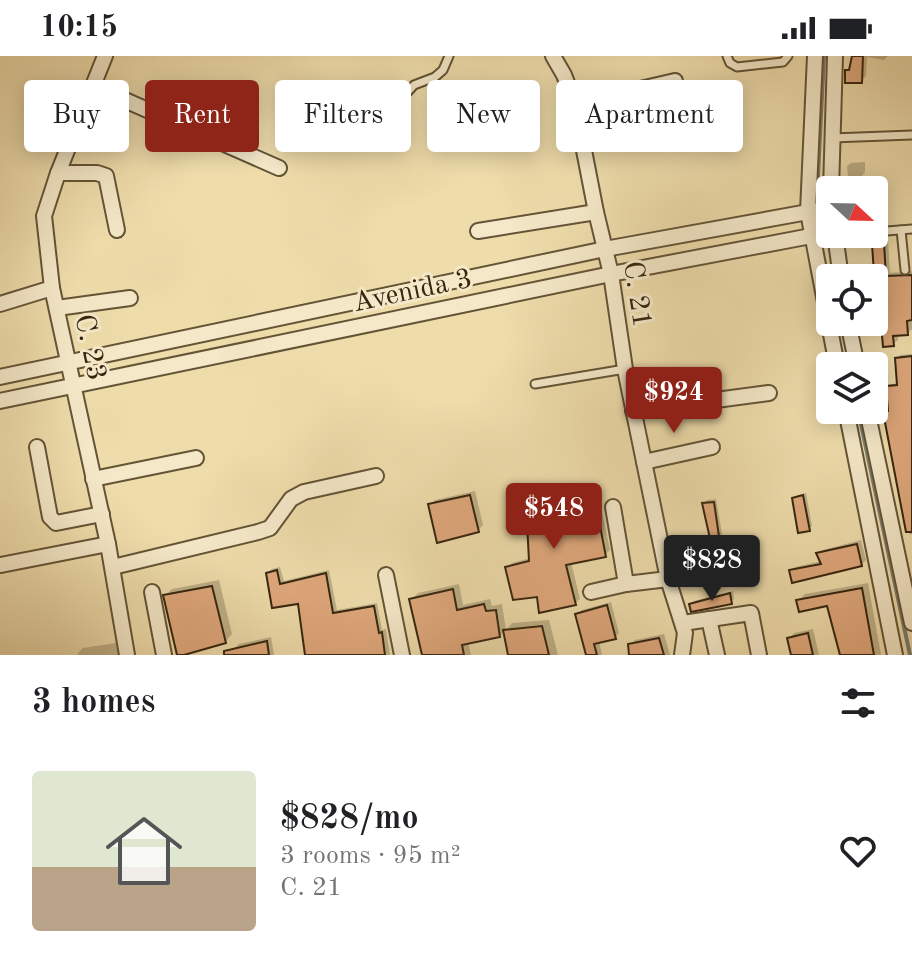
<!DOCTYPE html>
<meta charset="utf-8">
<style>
:root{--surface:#fff;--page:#f6f6f6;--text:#202124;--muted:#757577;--accent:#8f2418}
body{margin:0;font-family:"Old Standard TT",serif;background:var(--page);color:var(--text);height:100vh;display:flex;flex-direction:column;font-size:30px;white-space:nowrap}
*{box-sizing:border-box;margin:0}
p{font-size:26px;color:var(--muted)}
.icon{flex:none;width:44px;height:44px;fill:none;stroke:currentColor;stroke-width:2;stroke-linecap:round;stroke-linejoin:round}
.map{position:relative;height:599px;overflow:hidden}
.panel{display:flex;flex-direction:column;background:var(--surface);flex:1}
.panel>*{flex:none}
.guide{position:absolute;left:24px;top:24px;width:864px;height:72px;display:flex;gap:16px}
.needle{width:52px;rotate:112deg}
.fabs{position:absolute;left:816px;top:120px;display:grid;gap:16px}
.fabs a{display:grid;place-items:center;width:72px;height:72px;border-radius:8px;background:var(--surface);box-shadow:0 4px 20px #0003;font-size:40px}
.price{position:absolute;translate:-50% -68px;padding:0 18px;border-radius:8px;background:var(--accent);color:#fff;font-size:26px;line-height:52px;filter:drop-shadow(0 2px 4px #0008)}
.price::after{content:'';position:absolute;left:50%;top:48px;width:24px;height:18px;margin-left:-12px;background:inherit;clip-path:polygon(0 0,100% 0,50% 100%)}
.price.selected{background:#222;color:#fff}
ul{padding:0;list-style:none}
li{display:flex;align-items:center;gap:24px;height:200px;padding:0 32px}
li span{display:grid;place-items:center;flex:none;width:224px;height:160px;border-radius:8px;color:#555}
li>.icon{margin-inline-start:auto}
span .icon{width:96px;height:96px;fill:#fffc;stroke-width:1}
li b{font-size:34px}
h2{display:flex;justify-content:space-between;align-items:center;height:96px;padding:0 32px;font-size:34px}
.pill{padding:0 28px;border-radius:8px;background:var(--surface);box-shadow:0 4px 20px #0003;font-size:28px;line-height:72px}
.pill.selected{background:var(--accent);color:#fff}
.status{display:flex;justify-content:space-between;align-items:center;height:56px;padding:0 40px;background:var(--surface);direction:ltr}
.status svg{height:22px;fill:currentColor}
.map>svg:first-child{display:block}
</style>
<div class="status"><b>10:15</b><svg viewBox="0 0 49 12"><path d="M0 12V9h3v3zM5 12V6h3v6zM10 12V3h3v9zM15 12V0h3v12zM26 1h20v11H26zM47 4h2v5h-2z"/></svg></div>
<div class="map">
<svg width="912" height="599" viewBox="0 0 912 599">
<rect width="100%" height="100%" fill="#eedcab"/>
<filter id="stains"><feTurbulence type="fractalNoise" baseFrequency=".0025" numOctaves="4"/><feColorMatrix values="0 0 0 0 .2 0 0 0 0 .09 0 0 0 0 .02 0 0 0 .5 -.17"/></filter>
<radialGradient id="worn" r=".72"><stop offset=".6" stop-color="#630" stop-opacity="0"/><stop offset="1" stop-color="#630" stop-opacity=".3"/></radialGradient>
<!-- shadow -->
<g fill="#0003">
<polygon points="854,0 888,0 884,4 867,1 866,20 861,25 847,15 852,10"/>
<polygon points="865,106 865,116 862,120 848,121 847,110 851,107"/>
<polygon points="888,183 890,217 912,215 912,273 908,277 898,278 898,284 893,288 874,188 879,184"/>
<polygon points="912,298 912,478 910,479 885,357 888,353 889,331 892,328 899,327 897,303 900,299"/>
<polygon points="553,429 560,456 600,446 610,494 605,499 571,506 580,543 575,547 538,538 507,512 512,507 531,502 529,464 517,457 522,452 531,448 526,437 531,432"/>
<polygon points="475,435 483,469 478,474 430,449 435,444"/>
<polygon points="806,437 812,470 809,473 794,443 798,439"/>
<polygon points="716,443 724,489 720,492 704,447 707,444"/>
<polygon points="861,484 866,504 861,509 791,515 795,511 822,505 819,498 823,494"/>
<polygon points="280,511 284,525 329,514 337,554 377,547 382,574 386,573 390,599 307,599 299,545 268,517 272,513"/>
<polygon points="219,524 232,578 225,586 165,540 172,533"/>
<polygon points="868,527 881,599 842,599 828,548 799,544 805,538"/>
<polygon points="459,528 463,549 490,543 492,550 502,548 506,574 512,567 549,564 558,599 510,599 505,574 500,580 468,585 471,599 424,599 412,543 418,537"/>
<polygon points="733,535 734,543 731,546 691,548 694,545"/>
<polygon points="611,546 619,577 615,582 599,585 602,599 588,599 577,558 582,554"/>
<polygon points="813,573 819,599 793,599 789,583 794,577"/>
<polygon points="664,578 670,599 631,599 630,589 635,584"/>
<polygon points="271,581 274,599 234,599 233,594 239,588"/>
<polygon points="116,587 118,599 78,599 78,597 83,592"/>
</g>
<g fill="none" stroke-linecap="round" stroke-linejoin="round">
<!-- stream -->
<g stroke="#767e73" stroke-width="4">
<polyline points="817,139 824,0"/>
<polyline points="858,354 910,599"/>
<polyline points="876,361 886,360"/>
</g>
</g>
<!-- building -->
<g fill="#dfa87c" stroke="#36260f" stroke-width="2">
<polygon points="852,0 863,0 862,27 845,27 845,14 849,14"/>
<polygon points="884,187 886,220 912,219 912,264 907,265 908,279 893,280 894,290 883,291 878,232 875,232 872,188"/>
<polygon points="912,300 912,476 906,476 883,356 888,355 886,330 897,329 895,302"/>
<polygon points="548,433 555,460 596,449 606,501 566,509 576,549 539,557 537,541 513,544 505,511 529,505 527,467 518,470 515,456 529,450 524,437"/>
<polygon points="470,439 479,476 437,487 428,448"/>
<polygon points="803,439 810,475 798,477 792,442"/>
<polygon points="714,446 721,494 713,496 702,447"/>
<polygon points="857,488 862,510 792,527 789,514 821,508 816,497"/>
<polygon points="277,514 280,528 326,517 333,557 374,550 379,577 382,576 385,599 305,599 298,548 272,552 266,517"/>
<polygon points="212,530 226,587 184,599 177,599 163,539"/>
<polygon points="862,532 874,599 840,599 827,550 799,556 796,544"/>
<polygon points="453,533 457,554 484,548 486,555 496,554 500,581 462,589 464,599 422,599 409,543"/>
<polygon points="730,537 732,548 691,556 689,548"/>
<polygon points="607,549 616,583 594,588 597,599 586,599 575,558"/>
<polygon points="542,570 549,599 508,599 503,574"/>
<polygon points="808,577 813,599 791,599 787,582"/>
<polygon points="659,582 664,599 629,599 628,588"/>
<polygon points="267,585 269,599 224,599 224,595"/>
</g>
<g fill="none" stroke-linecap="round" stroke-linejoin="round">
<defs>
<g id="service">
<polyline points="727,0 730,7 737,11 783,6 788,0"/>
<polyline points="380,67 414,29 435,21 443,14 449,0"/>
<polyline points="832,82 912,79"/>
<polyline points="901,174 905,214"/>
<polyline points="874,176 912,173"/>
<polyline points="535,328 625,313"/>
</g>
<g id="minor">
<polyline points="105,0 58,117 44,160 52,232 108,488 127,599"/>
<polyline points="553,0 564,19 575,48 596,156 611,218 625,313 668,523 685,577 682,599"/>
<polyline points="815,0 808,156 837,310"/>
<polyline points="93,30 279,112"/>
<polyline points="575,48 675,25"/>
<polyline points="58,117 97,117 106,120 117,174"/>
<polyline points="831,134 835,0"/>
<polyline points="478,175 596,156"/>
<polyline points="835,178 841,222"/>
<polyline points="0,248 52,232"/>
<polyline points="57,252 130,242"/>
<polyline points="848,266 857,310"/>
<polyline points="0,321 605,193 830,152"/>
<polyline points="0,345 611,218 811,180 835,178"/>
<polyline points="846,354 895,599"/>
<polyline points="867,354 912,567"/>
<polyline points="633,355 769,337"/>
<polyline points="37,391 50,461 56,467 102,458"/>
<polyline points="644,406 712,391"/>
<polyline points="93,423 196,402"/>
<polyline points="613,451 626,528"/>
<polyline points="1,509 108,488"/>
<polyline points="113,511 258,476 270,472 291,443 304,436 376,420"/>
<polyline points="386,519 402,599"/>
<polyline points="152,536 164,599"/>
<polyline points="591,536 626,528 668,523"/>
<polyline points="709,563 717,599"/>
<polyline points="683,567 751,557 759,599"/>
</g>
</defs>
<!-- service casing -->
<use href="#service" stroke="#645436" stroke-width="11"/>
<!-- minor casing -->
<use href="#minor" stroke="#645436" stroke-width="18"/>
<!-- service -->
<use href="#service" stroke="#f4e8c8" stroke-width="7"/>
<!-- minor -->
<use href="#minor" stroke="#f4e8c8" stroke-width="14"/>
</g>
<g text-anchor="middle" stroke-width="6" stroke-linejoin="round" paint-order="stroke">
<!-- street labels -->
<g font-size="28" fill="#36260f" stroke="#f4e8c8">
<text transform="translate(412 233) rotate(-12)" y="10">Avenida 3</text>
<text transform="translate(639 238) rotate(81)" y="10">C. 21</text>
<text transform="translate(92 291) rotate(78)" y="10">C. 23</text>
</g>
</g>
<rect width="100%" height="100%" filter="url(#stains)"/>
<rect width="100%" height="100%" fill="url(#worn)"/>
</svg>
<div class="fabs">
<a><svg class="needle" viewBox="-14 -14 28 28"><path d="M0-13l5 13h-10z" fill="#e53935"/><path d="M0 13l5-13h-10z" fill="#757577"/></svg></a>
<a><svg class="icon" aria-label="locate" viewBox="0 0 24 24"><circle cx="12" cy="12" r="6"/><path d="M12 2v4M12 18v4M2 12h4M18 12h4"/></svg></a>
<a><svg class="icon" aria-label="layers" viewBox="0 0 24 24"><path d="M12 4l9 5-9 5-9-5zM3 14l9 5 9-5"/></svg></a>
</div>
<b class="price" style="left:674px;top:379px">$924</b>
<b class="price" style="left:554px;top:495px">$548</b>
<b class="price selected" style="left:712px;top:547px">$828</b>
<div class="guide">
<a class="pill">Buy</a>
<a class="pill selected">Rent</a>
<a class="pill">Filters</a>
<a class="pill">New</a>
<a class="pill">Apartment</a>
</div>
</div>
<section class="panel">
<h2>3 homes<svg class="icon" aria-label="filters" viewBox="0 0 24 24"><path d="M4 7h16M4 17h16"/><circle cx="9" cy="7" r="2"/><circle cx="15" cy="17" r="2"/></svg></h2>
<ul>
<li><span style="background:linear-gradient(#dfe7d0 60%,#b9a48a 0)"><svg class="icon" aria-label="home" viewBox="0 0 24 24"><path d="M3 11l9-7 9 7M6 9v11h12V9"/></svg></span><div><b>$828/mo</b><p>3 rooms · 95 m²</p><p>C. 21</p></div><svg class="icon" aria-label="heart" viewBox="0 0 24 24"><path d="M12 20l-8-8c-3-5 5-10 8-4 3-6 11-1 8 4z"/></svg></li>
</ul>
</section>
